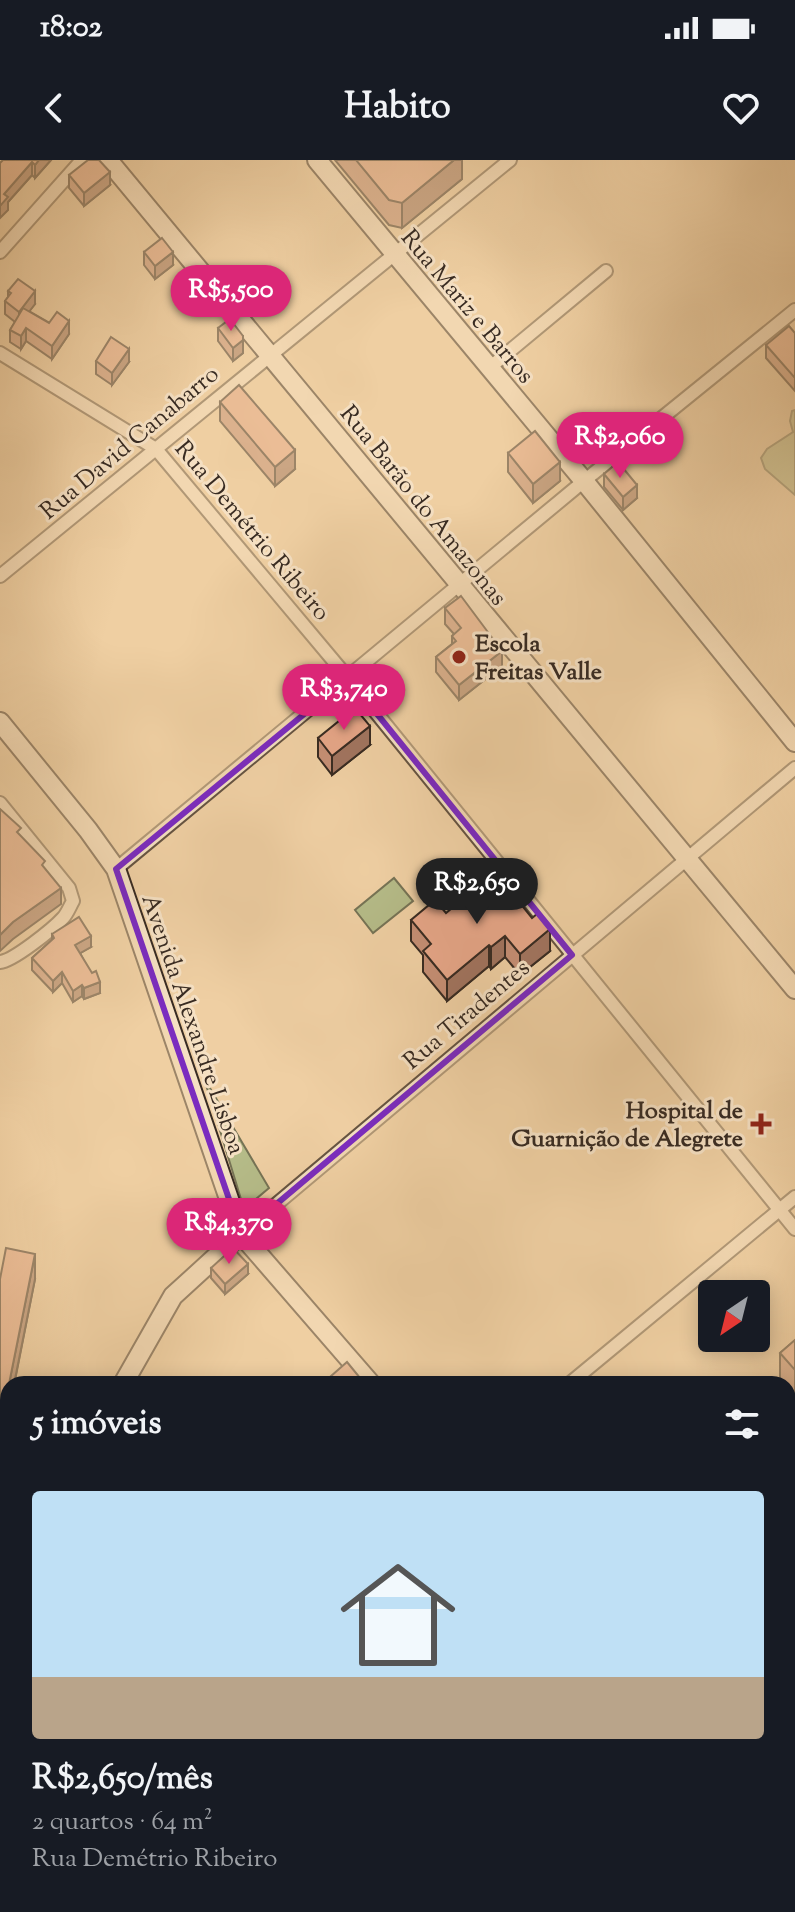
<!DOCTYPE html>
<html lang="pt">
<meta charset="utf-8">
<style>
:root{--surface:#171b24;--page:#20242c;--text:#f1f3f6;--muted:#9ea1a6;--line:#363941;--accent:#db2777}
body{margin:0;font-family:"Sorts Mill Goudy",serif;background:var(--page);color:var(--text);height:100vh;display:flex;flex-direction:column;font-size:30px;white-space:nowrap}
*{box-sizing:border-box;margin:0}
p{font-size:26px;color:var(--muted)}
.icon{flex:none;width:44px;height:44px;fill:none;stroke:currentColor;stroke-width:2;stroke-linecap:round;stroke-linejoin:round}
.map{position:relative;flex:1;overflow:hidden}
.side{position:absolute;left:0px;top:1216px;width:796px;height:536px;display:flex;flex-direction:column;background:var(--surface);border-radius:24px 24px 0 0;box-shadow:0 4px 20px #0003}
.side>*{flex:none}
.needle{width:52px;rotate:215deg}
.controls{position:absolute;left:698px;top:1120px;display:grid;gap:16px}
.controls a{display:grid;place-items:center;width:72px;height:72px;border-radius:8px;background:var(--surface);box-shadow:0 4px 20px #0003;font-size:40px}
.price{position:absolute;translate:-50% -68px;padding:0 18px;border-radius:28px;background:var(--accent);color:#fff;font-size:26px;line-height:52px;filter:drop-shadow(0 2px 4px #0008)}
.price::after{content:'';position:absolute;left:50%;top:48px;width:24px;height:18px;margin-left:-12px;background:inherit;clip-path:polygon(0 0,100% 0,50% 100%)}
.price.active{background:#222;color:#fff}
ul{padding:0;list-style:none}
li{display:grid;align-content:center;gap:16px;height:424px;padding:0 32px}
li+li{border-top:2px solid var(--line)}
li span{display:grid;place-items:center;height:248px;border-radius:8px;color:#555}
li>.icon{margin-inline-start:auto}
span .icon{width:144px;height:144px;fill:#fffc;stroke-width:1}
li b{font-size:34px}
h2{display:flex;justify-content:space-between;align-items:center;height:96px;padding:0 32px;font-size:34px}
.status{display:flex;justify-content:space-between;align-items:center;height:56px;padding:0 40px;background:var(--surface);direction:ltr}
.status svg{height:22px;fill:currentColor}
header{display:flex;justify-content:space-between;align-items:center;height:104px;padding:0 32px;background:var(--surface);font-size:36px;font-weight:800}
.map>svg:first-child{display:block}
</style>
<div class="status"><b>18:02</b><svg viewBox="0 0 49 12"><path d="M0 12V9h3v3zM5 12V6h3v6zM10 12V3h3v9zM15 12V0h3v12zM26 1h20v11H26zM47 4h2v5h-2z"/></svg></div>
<header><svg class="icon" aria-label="back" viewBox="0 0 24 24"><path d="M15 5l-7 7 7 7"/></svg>Habito<svg class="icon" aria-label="heart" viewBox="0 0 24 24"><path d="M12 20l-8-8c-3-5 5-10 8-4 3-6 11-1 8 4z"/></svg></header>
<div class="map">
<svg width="795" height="1752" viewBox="0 0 795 1752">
<rect width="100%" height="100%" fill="#efcfa3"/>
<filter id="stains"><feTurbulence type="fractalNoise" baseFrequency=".0025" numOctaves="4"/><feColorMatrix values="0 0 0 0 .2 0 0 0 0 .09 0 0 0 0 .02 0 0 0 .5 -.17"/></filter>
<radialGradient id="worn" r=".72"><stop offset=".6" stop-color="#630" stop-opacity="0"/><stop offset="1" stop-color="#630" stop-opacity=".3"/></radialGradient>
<!-- green -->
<g fill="#b5bb88" stroke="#767355" stroke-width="2">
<polygon points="795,250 795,335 765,309 761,298 767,289 793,272 790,261 792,251"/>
<polygon points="394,718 413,741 373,773 355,750"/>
<polygon points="204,918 269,1028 244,1049"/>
</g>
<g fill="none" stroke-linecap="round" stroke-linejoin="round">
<defs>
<g id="street">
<polyline points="0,92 82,0"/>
<polyline points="0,193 156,289 348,518 795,1069"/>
<polyline points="488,209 606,111"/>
<polyline points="0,416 510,0"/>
<path d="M0,643L69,728L73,741C70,746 67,754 63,758C53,769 13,801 0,802"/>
<polyline points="116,709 584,321 795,150"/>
<polyline points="241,1074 795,608"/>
<polyline points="569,1224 795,1037"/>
<polyline points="788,1534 795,1529"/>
<polyline points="0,1691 8,1684"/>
<polyline points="516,1752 526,1744"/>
<polyline points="792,1752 795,1749"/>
</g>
<g id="secondary">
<polyline points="108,0 795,829"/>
<polyline points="317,0 584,321 795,582"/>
<polyline points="0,562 88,670 116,709 241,1074 371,1224"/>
<polyline points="123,1224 173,1136 241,1074"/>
<polyline points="788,1703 795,1711"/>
<polyline points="97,1744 101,1752"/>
</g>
</defs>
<!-- street casing -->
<use href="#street" stroke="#665442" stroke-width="16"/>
<!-- secondary casing -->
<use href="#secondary" stroke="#382b22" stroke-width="22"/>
<!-- street -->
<use href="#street" stroke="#f5e0c3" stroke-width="12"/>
<!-- secondary -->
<use href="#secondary" stroke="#f5e0c3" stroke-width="18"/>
</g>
<!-- wall -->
<g fill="#c68f75" stroke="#382b22" stroke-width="2">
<polygon points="51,0 35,18 32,15 8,42 8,50 0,3"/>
<polygon points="335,0 462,0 462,19 402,68 389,65"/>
<polygon points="69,15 110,25 84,46 69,28"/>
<polygon points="144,92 173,105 155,119 144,105"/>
<polygon points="8,131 35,144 29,151 69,174 52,199 26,181 21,189 10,182 10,170 15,162 5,154 5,141 8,137"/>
<polygon points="218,168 243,176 243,193 233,201 218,181"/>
<polygon points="795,173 795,231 766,198 766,185"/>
<polygon points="96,201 129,202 112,225 96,214"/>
<polygon points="220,242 295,309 275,326 220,261"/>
<polygon points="508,293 560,321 533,343 508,312"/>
<polygon points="604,314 637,338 623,350 604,327"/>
<polygon points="445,448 502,506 459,540 436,512 436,497 452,484 452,476 454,474 445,464"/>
<polygon points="318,578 370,585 332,615 318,597"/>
<polygon points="446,753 550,791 520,815 505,797 491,809 489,806 447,841 423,812 423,795 411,781 411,760"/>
<polygon points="52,774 91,787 80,793 100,833 84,839 82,836 73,842 62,823 53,832 32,810 32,798 52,780"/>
<polygon points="211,1108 248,1114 225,1134 211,1118"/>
<polygon points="0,1119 35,1119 7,1261 0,1259"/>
<polygon points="795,1180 795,1260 788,1252 788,1224 780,1224 780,1193"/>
<polygon points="795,1668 795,1690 793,1688 793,1669"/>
<polygon points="335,1744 397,1744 388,1752 340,1752 335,1746"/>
<polygon points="740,1744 772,1744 772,1749 768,1752 747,1752"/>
</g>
<!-- shaded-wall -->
<g fill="#a1745f" stroke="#382b22" stroke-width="2">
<polygon points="39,0 51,0 35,18 35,5"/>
<polygon points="454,0 462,0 462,19 402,68 402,43"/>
<polygon points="32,2 32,15 8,42 8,50 0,58 0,46 4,34"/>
<polygon points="110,12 110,25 84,46 84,33"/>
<polygon points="173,92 173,105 155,119 155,106"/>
<polygon points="35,131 35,144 19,165 19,152"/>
<polygon points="69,161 69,174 52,199 52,186"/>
<polygon points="26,168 26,181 21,189 21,176"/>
<polygon points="243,180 243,193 233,201 233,188"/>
<polygon points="129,189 129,202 112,225 112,213"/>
<polygon points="295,290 295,309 275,326 275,307"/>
<polygon points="560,302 560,321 533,343 533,324"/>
<polygon points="637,325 637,338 623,350 623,337"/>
<polygon points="502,491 502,506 459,540 459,525"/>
<polygon points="370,566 370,585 332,615 332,596"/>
<polygon points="61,728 61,744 13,779 0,791 0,775 13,762"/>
<polygon points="550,769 550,791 520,815 520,794"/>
<polygon points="91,776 91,787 75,796 75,785"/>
<polygon points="505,776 505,797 491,809 491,787"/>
<polygon points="489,785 489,806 447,841 447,820"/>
<polygon points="62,812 62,823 53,832 53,821"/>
<polygon points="100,822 100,833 84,839 84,828"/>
<polygon points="82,825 82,836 73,842 73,831"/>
<polygon points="35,1094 35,1119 14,1224 9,1224"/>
<polygon points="248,1104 248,1114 225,1134 225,1124"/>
<polygon points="360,1744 397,1744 388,1752 360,1752"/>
<polygon points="755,1744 772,1744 772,1749 768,1752 755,1752"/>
</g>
<!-- building -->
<g fill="#e6a688" stroke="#382b22" stroke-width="2">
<polygon points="3,0 39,0 35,5 32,2 4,34 8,37 0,46 0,3"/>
<polygon points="88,0 99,0 110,12 84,33 69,15"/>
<polygon points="356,0 454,0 402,43 389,40"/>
<polygon points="162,78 173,92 155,106 144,92"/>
<polygon points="18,119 35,131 19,152 5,141 11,133 8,131"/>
<polygon points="23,148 49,163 57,152 69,161 52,186 26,168 21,176 10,170"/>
<polygon points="230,159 243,176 243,180 233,188 218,168"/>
<polygon points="789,166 795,173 795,218 766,185"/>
<polygon points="111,177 129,189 112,213 96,201"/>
<polygon points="239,225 295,290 275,307 220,242"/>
<polygon points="535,271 560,302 533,324 508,293"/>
<polygon points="618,302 637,325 623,337 604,314"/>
<polygon points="461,436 502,491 459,525 436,497 456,481 452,476 461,468 445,448"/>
<polygon points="355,548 370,566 332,596 318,578"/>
<polygon points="0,649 21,668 17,672 45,701 42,705 61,728 13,762 0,775"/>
<polygon points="495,712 532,758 537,754 550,769 520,794 505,776 491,787 489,785 447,820 423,791 431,784 411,760 435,740 446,753"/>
<polygon points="79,757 91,776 75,785 92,813 96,811 100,822 84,828 82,825 73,831 62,812 53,821 32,798 54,778 52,774"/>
<polygon points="6,1088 35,1094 9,1224 8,1224 7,1235 0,1234 0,1119"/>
<polygon points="233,1088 248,1104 225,1124 211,1108"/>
<polygon points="795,1180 795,1210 780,1193"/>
<polygon points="347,1202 365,1224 322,1224"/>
<polygon points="168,1744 255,1744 262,1752 161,1752 169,1745"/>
<polygon points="413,1744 441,1744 444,1748 439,1752 415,1752 410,1746"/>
</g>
<!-- marked area -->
<path d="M0 0H795V1752H0ZM348,518L572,795L241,1074L116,709Z" fill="#efcfa3" fill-opacity=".55" fill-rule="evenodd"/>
<path fill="none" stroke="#7b2cbf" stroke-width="6" stroke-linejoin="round" d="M348,518L572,795L241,1074L116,709Z"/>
<!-- markers -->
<g fill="#8f2418" stroke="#f5e0c3" stroke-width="3">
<circle cx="459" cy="497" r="8"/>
<path d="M757 952h8v8h8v8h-8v8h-8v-8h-8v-8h8z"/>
</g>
<g text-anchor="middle" stroke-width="6" stroke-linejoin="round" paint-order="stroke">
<!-- street labels -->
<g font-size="24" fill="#382b22" stroke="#f5e0c3">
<text transform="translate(468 146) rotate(50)" y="8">Rua Mariz e Barros</text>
<text transform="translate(129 282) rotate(-40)" y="8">Rua David Canabarro</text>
<text transform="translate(424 345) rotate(51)" y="8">Rua Barão do Amazonas</text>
<text transform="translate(253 370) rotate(50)" y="8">Rua Demétrio Ribeiro</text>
<text transform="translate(466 854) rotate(-40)" y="8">Rua Tiradentes</text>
<text transform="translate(194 864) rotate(71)" y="8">Avenida Alexandre Lisboa</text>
</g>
<!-- poi labels -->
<g font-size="24" font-weight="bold" fill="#382b22" stroke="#f5e0c3" text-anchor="start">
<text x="475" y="491">Escola<tspan x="475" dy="28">Freitas Valle</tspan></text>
<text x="743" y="958" text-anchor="end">Hospital de<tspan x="743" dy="28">Guarnição de Alegrete</tspan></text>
</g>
</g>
<rect width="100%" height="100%" filter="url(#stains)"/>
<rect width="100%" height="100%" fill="url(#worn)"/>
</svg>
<div class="controls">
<a><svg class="needle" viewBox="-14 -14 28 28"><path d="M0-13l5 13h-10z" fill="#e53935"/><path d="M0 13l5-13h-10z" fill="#9ea1a6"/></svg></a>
</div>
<b class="price" style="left:231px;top:173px">R$5,500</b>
<b class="price" style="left:620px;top:320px">R$2,060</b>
<b class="price" style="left:344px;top:572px">R$3,740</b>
<b class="price active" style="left:477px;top:766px">R$2,650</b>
<b class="price" style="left:229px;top:1106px">R$4,370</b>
<section class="side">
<h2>5 imóveis<svg class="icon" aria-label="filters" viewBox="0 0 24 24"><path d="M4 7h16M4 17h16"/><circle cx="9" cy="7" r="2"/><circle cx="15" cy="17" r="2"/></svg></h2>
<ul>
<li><span style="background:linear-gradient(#bfe0f5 75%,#b9a48a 0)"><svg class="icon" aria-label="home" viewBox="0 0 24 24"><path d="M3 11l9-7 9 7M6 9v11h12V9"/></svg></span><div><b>R$2,650/mês</b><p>2 quartos · 64 m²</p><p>Rua Demétrio Ribeiro</p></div></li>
</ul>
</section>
</div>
